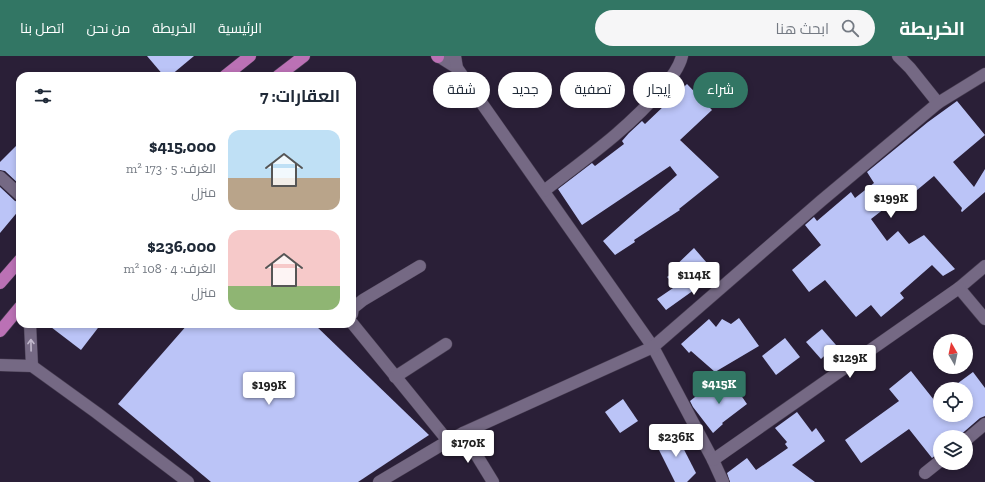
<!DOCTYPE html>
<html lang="ar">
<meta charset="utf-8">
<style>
:root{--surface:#fff;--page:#f6f6f7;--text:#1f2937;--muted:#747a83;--accent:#327664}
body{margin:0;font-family:"Zilla Slab",Cairo,serif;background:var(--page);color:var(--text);direction:rtl;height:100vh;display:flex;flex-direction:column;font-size:15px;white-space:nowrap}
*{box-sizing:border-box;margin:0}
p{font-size:13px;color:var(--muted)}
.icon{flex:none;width:22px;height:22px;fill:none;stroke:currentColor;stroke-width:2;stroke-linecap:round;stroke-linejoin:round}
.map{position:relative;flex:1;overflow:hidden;direction:ltr}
.drawer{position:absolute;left:16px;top:16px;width:340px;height:256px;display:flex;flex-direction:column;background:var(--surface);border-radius:12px;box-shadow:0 2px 6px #0003;direction:rtl}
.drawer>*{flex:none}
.hud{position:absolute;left:368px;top:16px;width:380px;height:36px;direction:rtl;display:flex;gap:8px}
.needle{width:26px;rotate:351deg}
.controls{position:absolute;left:933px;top:278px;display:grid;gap:8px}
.controls a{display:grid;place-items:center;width:40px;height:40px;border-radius:50%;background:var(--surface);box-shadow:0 2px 6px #0003;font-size:20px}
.price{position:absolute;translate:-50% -34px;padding:0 9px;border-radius:4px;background:#fff;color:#222;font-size:13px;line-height:26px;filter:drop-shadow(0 1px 2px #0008)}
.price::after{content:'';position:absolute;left:50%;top:24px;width:12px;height:9px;margin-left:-6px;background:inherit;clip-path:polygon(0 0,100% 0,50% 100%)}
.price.selected{background:var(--accent);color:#fff}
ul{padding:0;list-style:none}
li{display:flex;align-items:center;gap:12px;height:100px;padding:0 16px}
li span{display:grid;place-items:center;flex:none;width:112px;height:80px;border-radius:12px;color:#555}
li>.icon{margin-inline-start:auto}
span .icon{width:48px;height:48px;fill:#fffc;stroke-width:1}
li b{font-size:17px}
h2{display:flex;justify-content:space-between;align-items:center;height:48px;padding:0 16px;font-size:17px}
.pill{padding:0 14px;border-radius:18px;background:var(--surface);box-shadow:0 2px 6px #0003;font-size:14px;line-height:36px}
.pill.selected{background:var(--accent);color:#fff}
header{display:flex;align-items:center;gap:24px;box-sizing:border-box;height:56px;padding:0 20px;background:var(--accent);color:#fff}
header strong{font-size:19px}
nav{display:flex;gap:22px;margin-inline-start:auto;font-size:14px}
.search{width:280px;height:36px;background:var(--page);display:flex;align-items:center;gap:10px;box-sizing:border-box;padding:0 14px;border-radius:22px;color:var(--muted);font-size:15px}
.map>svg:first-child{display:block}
</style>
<header>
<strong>الخريطة</strong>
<div class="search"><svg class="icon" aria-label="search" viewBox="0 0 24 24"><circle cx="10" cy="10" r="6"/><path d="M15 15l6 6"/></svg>ابحث هنا</div>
<nav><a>الرئيسية</a><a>الخريطة</a><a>من نحن</a><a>اتصل بنا</a></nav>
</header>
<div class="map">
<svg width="985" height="426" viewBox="0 0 985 426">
<rect width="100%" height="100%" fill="#2a1f37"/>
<!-- building -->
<g fill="#bbc4f7">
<polygon points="147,0 194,0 170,20 164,20"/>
<polygon points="687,28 712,54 680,84 719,121 679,153 680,154 634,184 635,186 615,199 603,185 677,119 670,110 582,169 558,133 592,107 595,110 624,88 622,85 629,77 642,65 645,68"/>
<polygon points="957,45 985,79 953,106 974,131 985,113 985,136 962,156 961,155 962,152 934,120 893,154 889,149 871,163 887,185 898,175 909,188 924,179 955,213 943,220 932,209 900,237 904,242 881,261 871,249 856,261 825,224 809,236 792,214 821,189 805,169 814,161 817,165 851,136 855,142 874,127 867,116 928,66"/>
<polygon points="20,86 20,129 5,115 0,114 0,106"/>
<polygon points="0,131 15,145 20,146 20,153 0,177"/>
<polygon points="694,192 713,214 691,231 694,234 666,254 657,243 676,230 667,221 671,218 669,216"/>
<polygon points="739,262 759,290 715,316 691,295 689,297 681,288 709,263 716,271 722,263 731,268"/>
<polygon points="47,268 101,268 81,294"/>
<polygon points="188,268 314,268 429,379 358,426 211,426 118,348"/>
<polygon points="822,273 836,289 821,303 806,286"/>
<polygon points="785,282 800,301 776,319 762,300"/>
<polygon points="911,315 934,344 940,340 940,359 966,359 966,333 950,333 973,316 985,332 985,360 980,362 958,381 940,381 940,396 932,402 909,373 861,407 845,384 899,345 889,333"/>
<polygon points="729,322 747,348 722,367 723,368 713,377 693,351 690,345 700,337 703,340"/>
<polygon points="623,343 638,365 620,377 605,356"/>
<polygon points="797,356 812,376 816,372 825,385 792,409 815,426 730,426 727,417 747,402 756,414 788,392 785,388 787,386 775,372"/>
<polygon points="675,376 696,417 687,426 675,426 655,386"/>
</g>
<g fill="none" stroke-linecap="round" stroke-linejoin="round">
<defs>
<g id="street">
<polyline points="438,0 457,12"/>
<polyline points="455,0 457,12 653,291 713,404 723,426"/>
<polyline points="898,0 910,12 938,47"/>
<polyline points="0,121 20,139"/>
<path d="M544,135C585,103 628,73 661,34C669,24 679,13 682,0"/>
<polyline points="959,232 985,210"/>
<polyline points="352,258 353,252 363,244 420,210"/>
<polyline points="352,267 448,385"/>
<polyline points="30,268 32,310"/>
<polyline points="0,309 32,310 97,357 188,426"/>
<polyline points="395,321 446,288"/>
<polyline points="463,377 493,426"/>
<polyline points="966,384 985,368"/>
<polyline points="713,404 959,232 985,263"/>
<polyline points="925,417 940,405"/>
<polyline points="379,426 448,385 463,377 653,291 821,145 938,47 985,18"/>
</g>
<g id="primary">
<polyline points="437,0 438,1"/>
<polyline points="225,20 250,0"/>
<polyline points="278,20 304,0"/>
<polyline points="0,227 20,204"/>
<polyline points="0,275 20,251"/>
</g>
</defs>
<!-- street casing -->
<use href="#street" stroke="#473d51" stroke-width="13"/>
<!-- primary casing -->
<use href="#primary" stroke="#473d51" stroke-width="13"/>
<!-- street -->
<use href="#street" stroke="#756984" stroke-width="12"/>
<!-- primary -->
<use href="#primary" stroke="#bb71b5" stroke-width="12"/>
</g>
<!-- one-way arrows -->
<defs><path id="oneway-shaft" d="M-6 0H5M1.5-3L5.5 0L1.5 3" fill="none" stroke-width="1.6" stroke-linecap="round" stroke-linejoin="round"/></defs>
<use stroke="#c2b9cd" href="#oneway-shaft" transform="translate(31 289) rotate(-91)"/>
</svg>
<div class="controls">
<a><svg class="needle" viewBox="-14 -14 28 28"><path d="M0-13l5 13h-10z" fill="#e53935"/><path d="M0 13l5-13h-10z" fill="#747a83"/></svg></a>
<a><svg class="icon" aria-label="locate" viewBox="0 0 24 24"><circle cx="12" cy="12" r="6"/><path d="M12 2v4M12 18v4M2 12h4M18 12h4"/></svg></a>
<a><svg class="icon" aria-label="layers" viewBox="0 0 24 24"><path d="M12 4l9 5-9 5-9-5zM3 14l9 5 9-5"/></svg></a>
</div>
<b class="price" style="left:891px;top:163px">$199K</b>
<b class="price" style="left:694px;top:240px">$114K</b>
<b class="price" style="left:850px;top:323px">$129K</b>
<b class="price selected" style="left:719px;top:349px">$415K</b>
<b class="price" style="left:269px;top:350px">$199K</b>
<b class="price" style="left:676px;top:402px">$236K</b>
<b class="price" style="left:468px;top:408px">$170K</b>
<div class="hud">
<a class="pill selected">شراء</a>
<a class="pill">إيجار</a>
<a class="pill">تصفية</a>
<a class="pill">جديد</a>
<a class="pill">شقة</a>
</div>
<section class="drawer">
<h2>العقارات: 7<svg class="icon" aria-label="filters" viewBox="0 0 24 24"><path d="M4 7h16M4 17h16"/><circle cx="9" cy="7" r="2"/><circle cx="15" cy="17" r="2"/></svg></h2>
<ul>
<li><span style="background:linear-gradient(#bfe0f5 60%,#b9a48a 0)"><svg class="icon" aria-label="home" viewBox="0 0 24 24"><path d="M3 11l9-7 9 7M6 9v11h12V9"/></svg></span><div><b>$415,000</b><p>الغرف: 5 · 173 m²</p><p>منزل</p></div></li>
<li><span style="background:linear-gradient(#f6c9c9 70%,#8fb573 0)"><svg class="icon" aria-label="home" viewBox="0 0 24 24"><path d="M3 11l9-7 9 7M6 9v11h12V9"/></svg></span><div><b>$236,000</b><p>الغرف: 4 · 108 m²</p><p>منزل</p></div></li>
</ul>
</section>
</div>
